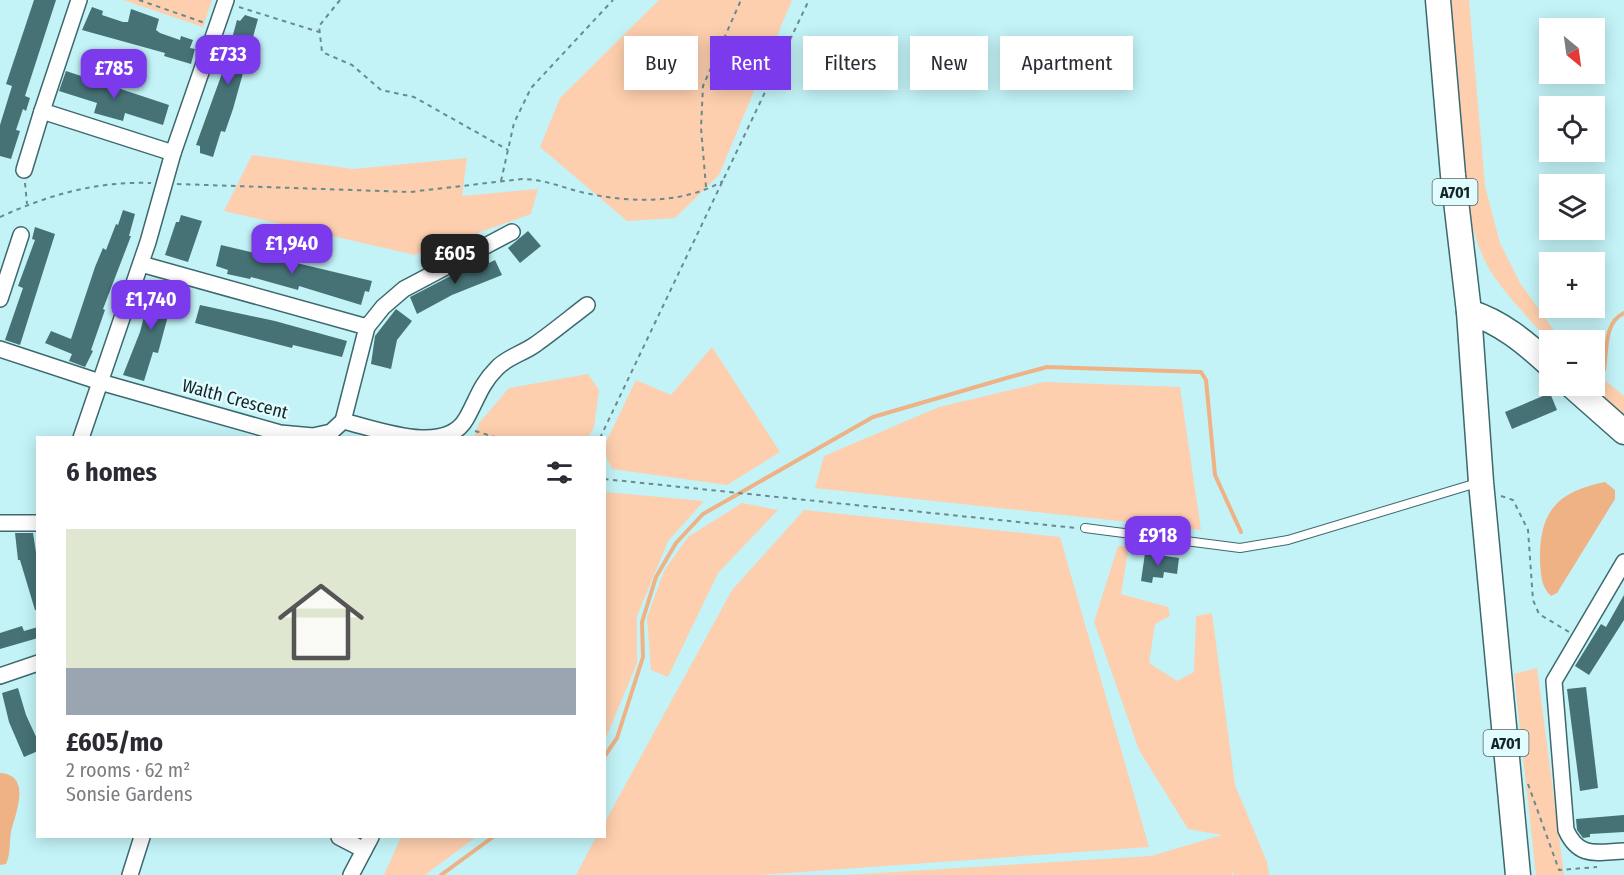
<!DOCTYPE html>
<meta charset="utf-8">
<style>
:root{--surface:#fff;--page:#f7f7f7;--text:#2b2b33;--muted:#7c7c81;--accent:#7c3aed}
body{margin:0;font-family:"Fira Sans Condensed",sans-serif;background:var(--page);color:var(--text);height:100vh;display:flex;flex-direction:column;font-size:22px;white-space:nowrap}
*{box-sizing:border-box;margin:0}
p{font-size:20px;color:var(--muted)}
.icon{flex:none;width:33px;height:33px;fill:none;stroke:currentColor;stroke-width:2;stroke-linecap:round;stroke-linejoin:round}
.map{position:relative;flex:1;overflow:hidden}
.details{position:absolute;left:36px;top:436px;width:570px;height:402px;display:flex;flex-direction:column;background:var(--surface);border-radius:0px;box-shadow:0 3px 15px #0003}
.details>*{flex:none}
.top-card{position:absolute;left:624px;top:36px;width:570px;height:54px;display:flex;gap:12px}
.needle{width:39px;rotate:151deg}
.fabs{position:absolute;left:1539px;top:18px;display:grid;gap:12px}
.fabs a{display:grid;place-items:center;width:66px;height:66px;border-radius:0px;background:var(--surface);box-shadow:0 3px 15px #0003;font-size:30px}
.price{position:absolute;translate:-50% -51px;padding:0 14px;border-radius:12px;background:var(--accent);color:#fff;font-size:20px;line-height:39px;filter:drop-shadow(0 2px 3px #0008)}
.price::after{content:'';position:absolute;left:50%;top:36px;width:18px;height:14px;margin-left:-9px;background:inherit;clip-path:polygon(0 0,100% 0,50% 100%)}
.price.selected{background:#222;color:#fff}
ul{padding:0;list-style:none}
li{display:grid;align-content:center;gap:12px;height:318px;padding:0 30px}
li span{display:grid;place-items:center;height:186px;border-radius:0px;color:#555}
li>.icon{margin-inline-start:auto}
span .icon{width:108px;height:108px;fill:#fffc;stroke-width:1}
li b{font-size:26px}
h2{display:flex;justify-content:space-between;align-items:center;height:72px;padding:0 30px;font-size:26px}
.tag{padding:0 21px;border-radius:0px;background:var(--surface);box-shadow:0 3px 15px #0003;font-size:21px;line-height:54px}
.tag.selected{background:var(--accent);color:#fff}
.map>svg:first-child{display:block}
</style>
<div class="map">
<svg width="1624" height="875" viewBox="0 0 1624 875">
<rect width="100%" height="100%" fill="#c3f3f7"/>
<!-- green -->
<g fill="#fdcfae">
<polygon points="123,0 212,0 203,27"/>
<polygon points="659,0 792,0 719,175 675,218 627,221 540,147 560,98"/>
<path d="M1451,0H1469L1485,186L1500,243L1520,283L1561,340L1549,342C1531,320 1509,299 1493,275C1453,215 1455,73 1451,0Z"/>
<polygon points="252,155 353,169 467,158 462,196 538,189 531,214 415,255 224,211"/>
<polygon points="712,347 780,452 727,485 612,469 605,455 605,444 636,380 671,395"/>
<polygon points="588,374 599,390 594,427 588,438 474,438 479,423 509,388"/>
<polygon points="1597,374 1624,396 1624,415 1592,386 1594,386"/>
<polygon points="1044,382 1180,387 1201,530 815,488 824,456 939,407"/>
<polygon points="605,492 704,501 668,541 637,616 637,663 605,740"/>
<polygon points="742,503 778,510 718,573 668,677 651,670 647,618 664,571 688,537"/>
<polygon points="804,510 1060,537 1149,847 759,875 576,875 596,837 604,837 605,822 732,590"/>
<polygon points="1118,546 1129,546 1121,594 1168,607 1170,616 1155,624 1149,663 1177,681 1194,672 1196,616 1212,613 1235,785 1267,862 1269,875 1234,875 1232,871 1232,875 847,875 1151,856 1222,835 1188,829 1139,750 1094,622"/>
<polygon points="1537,668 1564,875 1536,875 1514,674"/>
<polygon points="401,837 476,837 425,875 384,875"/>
</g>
<!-- water -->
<g fill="#eeb285">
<path d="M1605,482L1615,490V499L1557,593L1551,596C1541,587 1541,574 1540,562C1539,512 1556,492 1605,482Z"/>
<path d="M0,773C33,775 15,815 11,832C9,844 11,853 6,864L0,865Z"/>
</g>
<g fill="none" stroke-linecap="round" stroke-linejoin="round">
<!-- stream -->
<g stroke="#eeb285" stroke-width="4">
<path d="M1604,370C1607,350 1604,322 1624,313"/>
<polyline points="604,757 617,738 643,657 642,622 656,577 676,543 703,514 873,417 1010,377 1047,367 1201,372 1206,380 1215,475 1241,532"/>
<polyline points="441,875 493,837"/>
</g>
</g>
<!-- building -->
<g fill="#467276">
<polygon points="34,0 56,0 25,96 30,98 26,111 23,109 16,130 20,131 11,159 0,156 0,125 12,86 6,84"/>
<polygon points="92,7 103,11 102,15 123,22 128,22 131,9 159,19 156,30 160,33 180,40 181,36 193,40 190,48 195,49 191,64 164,56 165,53 82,30"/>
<polygon points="245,15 258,19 233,109 225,132 221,131 213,157 200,153 200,146 196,145 224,68 237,20 240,21"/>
<polygon points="66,71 169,105 163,125 125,113 123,121 94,113 97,103 59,91"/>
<polygon points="123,210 135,214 129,236 131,236 103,309 105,310 91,350 93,351 85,367 69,361 72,354 45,343 51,331 71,339 95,267 103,248 106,250 116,224 118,225"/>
<polygon points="181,215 202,221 188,262 165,255 176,222 179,222"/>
<polygon points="35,227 55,234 20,345 5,340 23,288 18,286 35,240 32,239"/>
<polygon points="528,231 541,246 520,263 508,248"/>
<polygon points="221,245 372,281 369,292 365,291 361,305 299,286 298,290 251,277 250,279 227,274 228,270 216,266"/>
<polygon points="488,260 489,263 495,260 502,275 452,295 417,314 410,297 466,268 467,270"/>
<polygon points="158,281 176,286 158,353 153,352 144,381 123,375 140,332 152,286 156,288"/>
<polygon points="200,305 275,321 347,341 342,357 293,345 292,348 195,323"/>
<polygon points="396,309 412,321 397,340 391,369 371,364 375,336"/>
<polygon points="1550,393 1557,410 1512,429 1505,412"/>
<polygon points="15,533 33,533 38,565 38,610 35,610 20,560 18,560"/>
<polygon points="1145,553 1179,558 1177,574 1164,572 1163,578 1153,577 1152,583 1141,581"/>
<polygon points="1624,595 1624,620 1589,675 1575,666 1601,624 1606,627"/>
<polygon points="22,626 24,631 38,627 38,638 0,649 0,633"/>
<polygon points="1586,687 1598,788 1580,791 1567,689"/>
<polygon points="18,688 26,715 38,741 38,751 24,757 9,722 2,693"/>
<polygon points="1624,815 1624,832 1590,834 1590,837 1583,838 1577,830 1576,819"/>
</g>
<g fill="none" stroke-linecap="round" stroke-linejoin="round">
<defs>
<polyline id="service" points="1085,528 1240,548 1288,540 1477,483"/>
<g id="minor">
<polyline points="79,0 42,111 173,153"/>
<polyline points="24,170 42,111"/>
<polyline points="141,264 367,327"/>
<polyline points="0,299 21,235"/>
<path d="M0,349L100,382L280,433L313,436L331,432L343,421C377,429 445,456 466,419C477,400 480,385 497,368C507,357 524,353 536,344C553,332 570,318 587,305"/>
<polyline points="343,421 367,327 383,307 404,289 512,232"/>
<polyline points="81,438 148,242 173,153 226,0"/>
<polyline points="0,523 38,523"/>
<path d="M1624,562L1554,681L1566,830C1579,859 1597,852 1624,851"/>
<polyline points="0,676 38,663"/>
<polyline points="339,837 364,850"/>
<polyline points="130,875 142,837"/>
<polyline points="351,875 371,837"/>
</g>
<g id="primary">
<polyline points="1438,0 1453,175 1469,312 1481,482 1518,875"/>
<path d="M1469,312C1501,322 1525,342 1550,365"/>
<polyline points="1572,386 1624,432"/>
</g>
</defs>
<!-- service casing -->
<use href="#service" stroke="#3d696d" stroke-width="10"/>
<!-- minor casing -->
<use href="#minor" stroke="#3d696d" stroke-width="18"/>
<!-- primary casing -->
<use href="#primary" stroke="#3d696d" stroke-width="27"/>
<!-- path -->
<g stroke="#6a8a8d" stroke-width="2" stroke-dasharray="4.5 4.5" stroke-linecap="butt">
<polyline points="139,0 205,23"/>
<polyline points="340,0 319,26 322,52 352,65 381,90 414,97 508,150"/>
<polyline points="239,7 319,32"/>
<polyline points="501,181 514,123 531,88 613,0"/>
<polyline points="25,183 27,204"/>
<path d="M177,184L410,192L522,179C543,179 561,187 581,192C628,203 681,205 723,181"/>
<polyline points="706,187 701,128 703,86 741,0"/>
<path d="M0,217C48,195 97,181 151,183"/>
<polyline points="475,431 498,438"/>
<polyline points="600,438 809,0"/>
<polyline points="604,479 1076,528"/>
<polyline points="1501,496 1513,500 1528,530 1533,600 1539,614 1569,632"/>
<polyline points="1528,784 1559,870 1597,867"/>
</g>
<!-- service -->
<use href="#service" stroke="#fff" stroke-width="8"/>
<!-- minor -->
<use href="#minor" stroke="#fff" stroke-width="15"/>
<!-- primary -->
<use href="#primary" stroke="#fff" stroke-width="24"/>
</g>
<g text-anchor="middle" stroke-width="5" stroke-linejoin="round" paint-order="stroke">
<!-- shield labels -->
<g fill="#e0fcfe" stroke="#506567" stroke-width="1.5">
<rect x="1432.5" y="179" width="45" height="26" rx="4.5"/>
<rect x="1483.5" y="730" width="45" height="26" rx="4.5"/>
</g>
<g font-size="16" font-weight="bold" fill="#122426">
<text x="1455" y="198">A701</text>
<text x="1506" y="749">A701</text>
</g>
<!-- street labels -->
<g font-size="18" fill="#122426" stroke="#e0fcfe">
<text transform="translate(235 399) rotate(15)" y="6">Walth Crescent</text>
</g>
</g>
</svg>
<div class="fabs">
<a><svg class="needle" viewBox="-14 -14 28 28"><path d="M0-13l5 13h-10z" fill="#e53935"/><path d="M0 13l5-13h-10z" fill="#7c7c81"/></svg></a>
<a><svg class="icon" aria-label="locate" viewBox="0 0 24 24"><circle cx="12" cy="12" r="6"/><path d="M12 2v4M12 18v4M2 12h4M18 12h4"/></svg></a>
<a><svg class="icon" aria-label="layers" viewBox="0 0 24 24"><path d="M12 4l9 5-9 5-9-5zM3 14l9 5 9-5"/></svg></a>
<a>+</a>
<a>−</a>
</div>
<b class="price" style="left:228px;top:86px">£733</b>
<b class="price" style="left:114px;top:100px">£785</b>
<b class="price" style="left:292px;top:275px">£1,940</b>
<b class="price selected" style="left:455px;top:285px">£605</b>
<b class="price" style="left:151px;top:331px">£1,740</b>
<b class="price" style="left:1158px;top:567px">£918</b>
<div class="top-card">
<a class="tag">Buy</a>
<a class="tag selected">Rent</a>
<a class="tag">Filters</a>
<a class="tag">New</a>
<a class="tag">Apartment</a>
</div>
<section class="details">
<h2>6 homes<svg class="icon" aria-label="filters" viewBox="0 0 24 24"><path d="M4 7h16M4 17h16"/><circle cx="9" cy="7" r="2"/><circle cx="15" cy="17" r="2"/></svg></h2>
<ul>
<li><span style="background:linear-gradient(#dfe7d0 75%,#9aa5b1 0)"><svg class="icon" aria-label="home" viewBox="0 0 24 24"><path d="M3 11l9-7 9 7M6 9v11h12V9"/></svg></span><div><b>£605/mo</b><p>2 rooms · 62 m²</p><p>Sonsie Gardens</p></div></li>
</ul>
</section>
</div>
